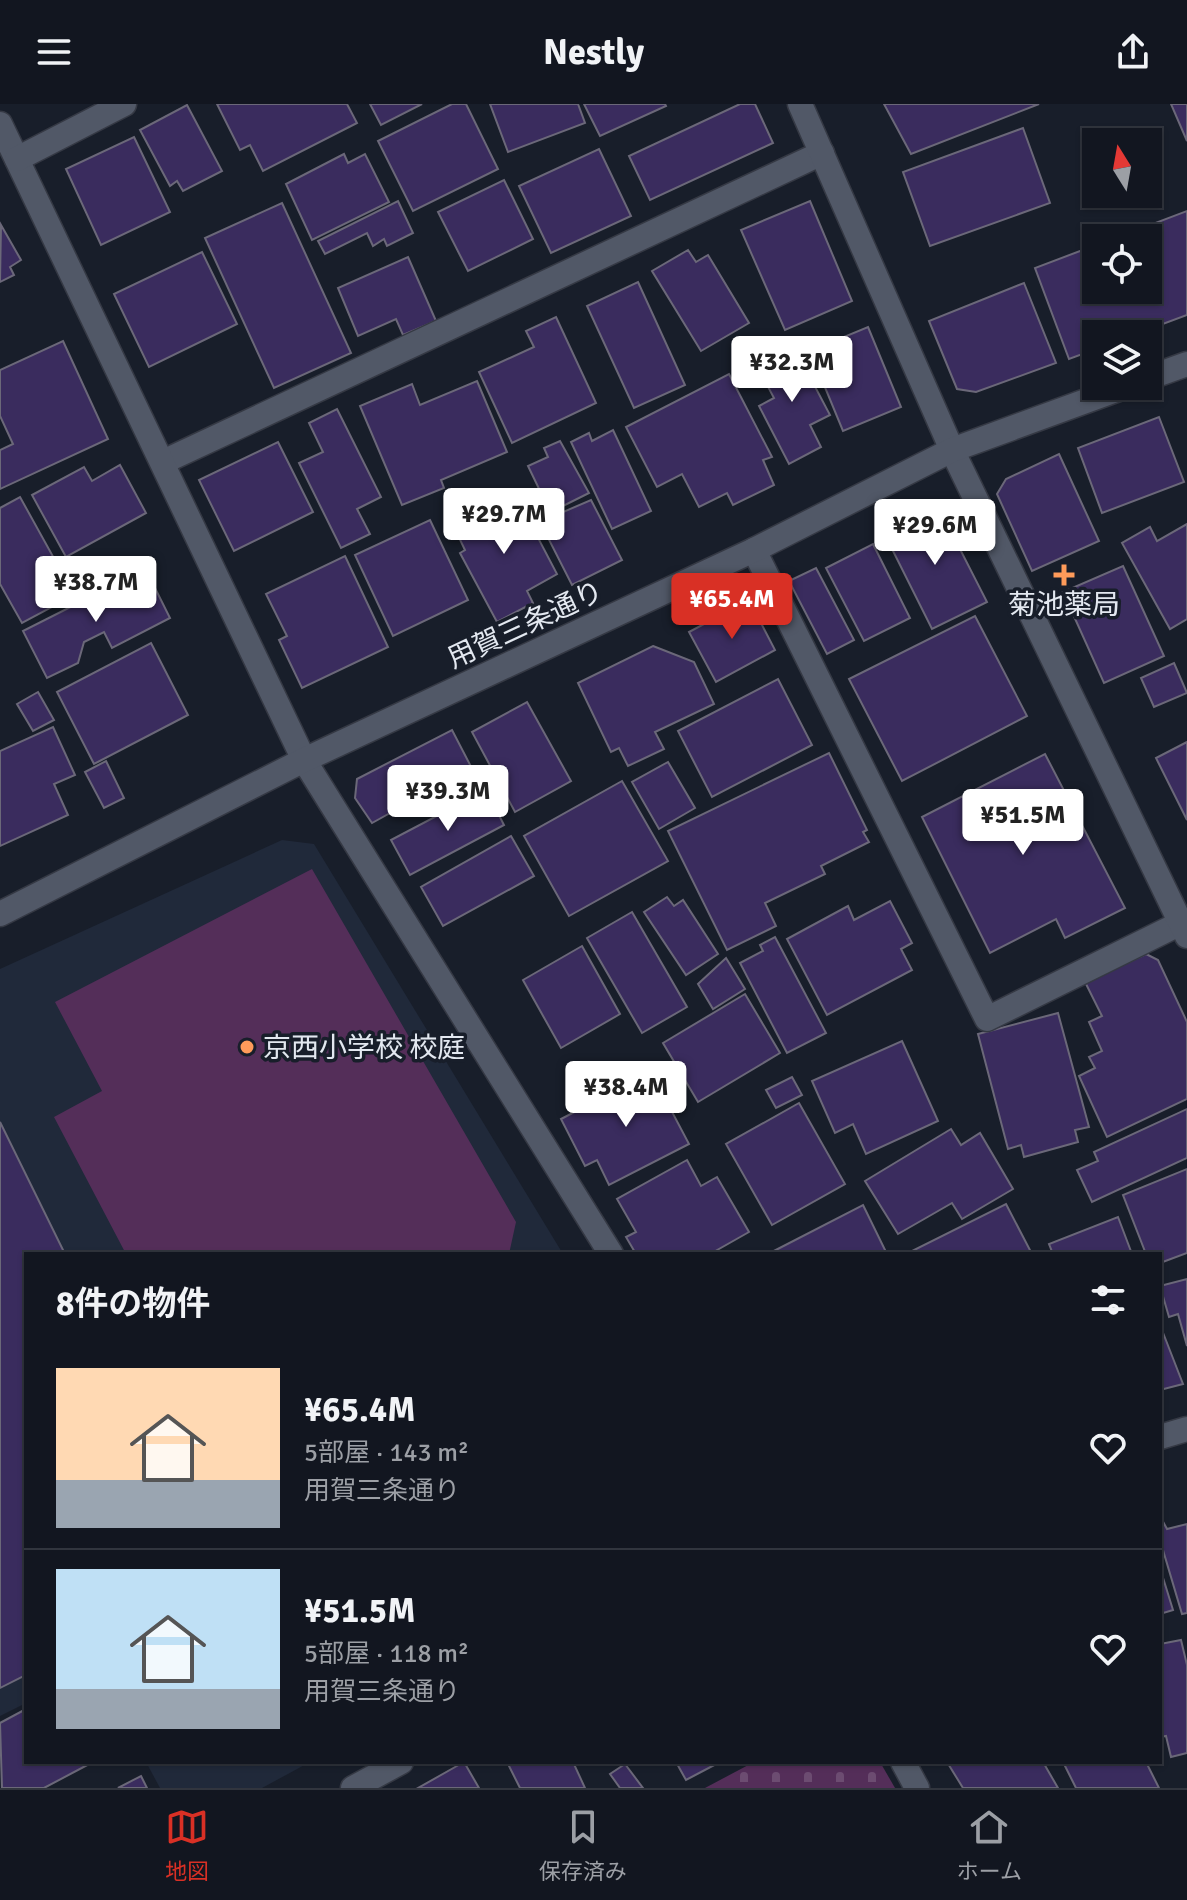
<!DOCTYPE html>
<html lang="ja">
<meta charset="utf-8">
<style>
:root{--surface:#121620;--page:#1b1f29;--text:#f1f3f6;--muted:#9c9fa5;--line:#31353e;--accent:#d93025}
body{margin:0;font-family:Signika,"Noto Sans JP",sans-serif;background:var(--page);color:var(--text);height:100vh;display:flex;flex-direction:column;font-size:30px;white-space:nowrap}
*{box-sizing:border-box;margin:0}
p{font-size:26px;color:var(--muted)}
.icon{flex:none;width:44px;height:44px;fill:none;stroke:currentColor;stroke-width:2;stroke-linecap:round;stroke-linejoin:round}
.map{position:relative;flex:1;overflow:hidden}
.side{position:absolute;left:24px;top:1148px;width:1138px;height:512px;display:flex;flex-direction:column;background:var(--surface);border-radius:0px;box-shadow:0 2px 6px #0004,0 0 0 2px var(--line)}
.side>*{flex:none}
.needle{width:52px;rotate:349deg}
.fabs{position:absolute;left:1082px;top:24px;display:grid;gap:16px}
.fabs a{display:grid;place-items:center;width:80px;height:80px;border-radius:0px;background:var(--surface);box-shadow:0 2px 6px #0004,0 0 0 2px var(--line);font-size:40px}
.price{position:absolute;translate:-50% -68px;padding:0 18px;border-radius:8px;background:#fff;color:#222;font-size:26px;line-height:52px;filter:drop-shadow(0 2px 4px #0008)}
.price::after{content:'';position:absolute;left:50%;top:48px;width:24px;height:18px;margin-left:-12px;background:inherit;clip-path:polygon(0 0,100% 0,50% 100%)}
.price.selected{background:var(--accent);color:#fff}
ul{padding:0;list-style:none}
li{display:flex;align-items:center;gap:24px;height:200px;padding:0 32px}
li+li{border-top:2px solid var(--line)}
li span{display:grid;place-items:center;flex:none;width:224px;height:160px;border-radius:0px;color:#555}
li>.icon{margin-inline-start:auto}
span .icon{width:96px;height:96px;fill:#fffc;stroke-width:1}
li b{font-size:34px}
h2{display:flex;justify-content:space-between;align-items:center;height:96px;padding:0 32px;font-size:34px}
header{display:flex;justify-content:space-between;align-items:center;height:104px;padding:0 32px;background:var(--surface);font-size:36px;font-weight:800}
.menu{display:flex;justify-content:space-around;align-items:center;height:112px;border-top:2px solid var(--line);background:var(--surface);font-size:22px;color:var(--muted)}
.menu a{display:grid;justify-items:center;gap:4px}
.menu .selected{color:var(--accent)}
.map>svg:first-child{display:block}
</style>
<header><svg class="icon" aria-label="menu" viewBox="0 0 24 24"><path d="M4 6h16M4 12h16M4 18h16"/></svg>Nestly<svg class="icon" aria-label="share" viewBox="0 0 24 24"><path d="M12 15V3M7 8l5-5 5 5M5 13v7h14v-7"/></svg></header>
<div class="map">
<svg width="1187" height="1684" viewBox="0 0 1187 1684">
<defs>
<pattern id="cemetery-stones" width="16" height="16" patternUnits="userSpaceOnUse" patternTransform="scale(2)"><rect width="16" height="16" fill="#542e59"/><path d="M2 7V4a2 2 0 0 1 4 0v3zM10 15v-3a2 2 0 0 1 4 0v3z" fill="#6c4c71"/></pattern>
</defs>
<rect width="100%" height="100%" fill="#181e2a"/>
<!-- built -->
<g fill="#20293a">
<polygon points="282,736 314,740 563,1150 26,1150 26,1599 0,1612 0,865"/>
<polygon points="146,1658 310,1658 262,1684 160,1684"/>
</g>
<!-- grass -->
<polygon fill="#542e59" points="312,765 516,1118 509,1150 126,1150 54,1013 102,987 55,898"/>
<!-- cemetery -->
<polygon fill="url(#cemetery-stones)" points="754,1658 880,1658 895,1684 705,1684"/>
<!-- building -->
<g fill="#3a2c5e" stroke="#6b6879" stroke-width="2">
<polygon points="217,0 347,0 357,19 263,67 250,41 240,46"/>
<polygon points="370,0 422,0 381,21"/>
<polygon points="452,0 466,0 498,65 413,107 378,37"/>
<polygon points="490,0 578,0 585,19 508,48"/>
<polygon points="584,0 665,0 666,2 600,32"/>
<polygon points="740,0 755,0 773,39 650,96 629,52"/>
<polygon points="884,0 1039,0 911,50"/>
<polygon points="1171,0 1187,0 1187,37"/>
<polygon points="187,1 222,67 183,87 177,77 170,82 140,26"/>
<polygon points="1023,24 1050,99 930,142 903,68"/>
<polygon points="134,33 170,108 101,141 66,65"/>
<polygon points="599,45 631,112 551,149 519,82"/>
<polygon points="344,50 348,59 365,50 389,98 312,136 286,80"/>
<polygon points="504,76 533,135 468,167 438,108"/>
<polygon points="398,97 413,129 387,142 384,135 373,142 367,129 325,150 318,137"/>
<polygon points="810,97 852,197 785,226 741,126"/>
<polygon points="282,99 351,249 274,284 205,134"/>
<polygon points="1187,107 1187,211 1136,230 1096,230 1096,245 1069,255 1035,164 1096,141 1096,186 1148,186 1148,134 1116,134"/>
<polygon points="1,121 21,156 10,163 14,171 0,178"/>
<polygon points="688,146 696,158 708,151 749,219 701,247 652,167"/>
<polygon points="202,148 237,220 149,263 114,190"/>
<polygon points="408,153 436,217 403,231 396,215 358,232 338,184"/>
<polygon points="638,178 685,281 634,304 587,202"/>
<polygon points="1024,179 1056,259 976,288 957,285 929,217"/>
<polygon points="556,213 596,299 512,339 479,268 534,243 526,227"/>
<polygon points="868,223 901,303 843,327 810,247"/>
<polygon points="63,237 108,335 0,385 0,346 13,340 0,312 0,266"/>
<polygon points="793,241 830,311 810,321 821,343 789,360 759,302 774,294 756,260"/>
<polygon points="729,270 772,353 763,356 774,381 733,401 727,389 699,403 682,370 657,383 626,323"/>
<polygon points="477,277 507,348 441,376 444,384 402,401 360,302 412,280 420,301"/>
<polygon points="337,305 381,393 357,405 370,430 341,444 299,359 323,348 309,319"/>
<polygon points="1159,313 1184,378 1102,409 1078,344"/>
<polygon points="613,326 651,407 612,425 571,338 589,329 592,337"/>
<polygon points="560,337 589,389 557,405 550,389 543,393 528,362 548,353 544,344"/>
<polygon points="278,338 313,408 234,447 199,376"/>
<polygon points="1059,350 1099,437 1032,467 997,390 1006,375"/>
<polygon points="120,361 146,409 66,453 32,391 84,363 92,377"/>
<polygon points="514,388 557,470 527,487 533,499 497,518 460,449 465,446 453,421"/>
<polygon points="20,393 66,476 43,489 52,503 22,519 0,480 0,404"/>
<polygon points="591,396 622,456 572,481 540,418"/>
<polygon points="937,400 987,498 932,525 883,427"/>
<polygon points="430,416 468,496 393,532 355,451"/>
<polygon points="1187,420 1187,515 1170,525 1122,439 1150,423 1157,437"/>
<polygon points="873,440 910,514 864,537 826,464"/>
<polygon points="345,452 388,543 302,584 279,536 287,532 266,490"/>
<polygon points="1123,462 1164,552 1104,579 1063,488"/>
<polygon points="816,464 854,536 827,550 789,477"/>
<polygon points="150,474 170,514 112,544 104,528 84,538 78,559 47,574 23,527 114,481 115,484 126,479 129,485"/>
<polygon points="749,496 775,546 716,578 689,528"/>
<polygon points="975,512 1027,612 902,677 849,575"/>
<polygon points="151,539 188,611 94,660 57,588"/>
<polygon points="653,542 694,558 714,600 655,628 664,645 628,662 619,644 611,648 578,579"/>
<polygon points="1174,559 1187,589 1154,603 1141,574"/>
<polygon points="778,575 812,641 712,693 678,627"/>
<polygon points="38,588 54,616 33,627 17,600"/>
<polygon points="527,598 571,677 515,708 472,628"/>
<polygon points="53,623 75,671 54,680 68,711 0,742 0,647"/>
<polygon points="452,626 480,680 438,705 428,688 372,719 355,694 357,675"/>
<polygon points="1187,638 1187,716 1156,654"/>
<polygon points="829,649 867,726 863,728 869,738 821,762 825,770 765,799 776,822 727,846 668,727"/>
<polygon points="1045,650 1125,804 1065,834 1056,815 990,849 922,713"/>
<polygon points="106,657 124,694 104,704 85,668"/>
<polygon points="668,658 695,704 659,725 632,678"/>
<polygon points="622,677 668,757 569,812 524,732"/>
<polygon points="486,686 504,721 410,771 391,736"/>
<polygon points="511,732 534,772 443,822 421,783"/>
<polygon points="667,793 674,802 683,796 718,850 686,871 644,808"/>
<polygon points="890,797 912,839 901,845 912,866 827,911 787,835 848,802 854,816"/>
<polygon points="632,808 687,903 642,929 587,834"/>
<polygon points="775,833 826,929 787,949 740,859 763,847 760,841"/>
<polygon points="582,842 620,910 561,944 523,876"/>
<polygon points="1146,850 1158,856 1187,918 1187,995 1107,1033 1079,972 1095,964 1089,953 1102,947 1089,918 1102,912 1085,878"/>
<polygon points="726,854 745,885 713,905 698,880"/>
<polygon points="745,890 780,949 698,998 663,939"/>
<polygon points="1058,909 1089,1023 1075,1026 1078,1038 1024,1053 1021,1041 1008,1045 978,930"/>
<polygon points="902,937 938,1017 866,1050 853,1020 835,1029 812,977"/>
<polygon points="651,968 689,1040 609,1081 597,1056 585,1062 561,1015"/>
<polygon points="792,973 802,991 776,1004 766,986"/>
<polygon points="799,999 845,1080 772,1121 726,1040"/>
<polygon points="1187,1005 1187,1054 1092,1098 1077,1066 1098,1057 1094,1048"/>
<polygon points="0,1018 65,1150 26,1150 26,1571 0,1584"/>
<polygon points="951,1025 961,1041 980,1029 1013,1085 962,1115 952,1099 898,1130 865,1077"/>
<polygon points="687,1056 701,1082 717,1073 749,1128 710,1150 636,1150 626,1133 636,1128 617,1095"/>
<polygon points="1187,1065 1187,1149 1160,1159 1160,1150 1146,1150 1123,1091"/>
<polygon points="1006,1100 1032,1150 913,1150 912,1147"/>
<polygon points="863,1101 887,1150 768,1150"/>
<polygon points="1118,1113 1132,1150 1053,1150 1049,1140"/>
<polygon points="1187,1175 1187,1242 1178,1210 1169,1213 1160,1182"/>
<polygon points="1160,1221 1183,1280 1160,1286"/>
<polygon points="1160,1412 1167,1425 1187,1420 1187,1509 1182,1510 1160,1436"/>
<polygon points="1160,1464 1173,1506 1160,1510"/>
<polygon points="1181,1536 1187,1561 1187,1649 1171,1653 1166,1632 1160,1633 1160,1540"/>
<polygon points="26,1605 26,1658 93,1658 44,1684 2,1684 0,1619"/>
<polygon points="464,1658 479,1684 418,1684"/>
<polygon points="507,1658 573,1658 585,1684 520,1684"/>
<polygon points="676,1658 720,1658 686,1676"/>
<polygon points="947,1658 1043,1658 1058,1684 963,1684"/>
<polygon points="1063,1658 1146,1658 1159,1684 1076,1684"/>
<polygon points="625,1660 643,1684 620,1684 610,1670"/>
<polygon points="141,1672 147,1684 118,1684"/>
</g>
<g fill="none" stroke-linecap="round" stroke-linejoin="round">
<defs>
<g id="lane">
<polyline points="163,358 822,49"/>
<polyline points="754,446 987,915 1181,819"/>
<polyline points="903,1658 917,1684"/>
</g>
<g id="street">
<polyline points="800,0 952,346 1187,832"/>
<polyline points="0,20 304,656 611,1150"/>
<polyline points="17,55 124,0"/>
<polyline points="1148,274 1187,260"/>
<polyline points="0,810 304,656 754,446 952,346 1127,282"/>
<polyline points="1160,1333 1187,1325"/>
<polyline points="353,1684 401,1658"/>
</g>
</defs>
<!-- lane casing -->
<use href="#lane" stroke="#353944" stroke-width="27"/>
<!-- street casing -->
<use href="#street" stroke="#353944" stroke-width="27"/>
<!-- lane -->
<use href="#lane" stroke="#515867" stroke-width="24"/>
<!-- street -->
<use href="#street" stroke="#515867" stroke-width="24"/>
</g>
<!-- markers -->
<g fill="#ff9b5a" stroke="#181e2a" stroke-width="3">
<path d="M1060 459h8v8h8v8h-8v8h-8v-8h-8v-8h8z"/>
<circle cx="247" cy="943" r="8"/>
</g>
<g text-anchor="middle" stroke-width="7" stroke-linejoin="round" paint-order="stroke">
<!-- poi labels -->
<g font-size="28" fill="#e3e8f0" stroke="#181e2a">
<text x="1064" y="510">菊池薬局</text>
<text x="263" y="953" text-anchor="start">京西小学校 校庭</text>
</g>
<!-- street labels -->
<g font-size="28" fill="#e3e8f0" stroke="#181e2a">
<text transform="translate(525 520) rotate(-25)" y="10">用賀三条通り</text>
</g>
</g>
</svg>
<div class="fabs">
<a><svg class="needle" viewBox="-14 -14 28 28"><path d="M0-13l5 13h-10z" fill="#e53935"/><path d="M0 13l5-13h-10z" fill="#9c9fa5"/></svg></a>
<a><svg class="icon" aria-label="locate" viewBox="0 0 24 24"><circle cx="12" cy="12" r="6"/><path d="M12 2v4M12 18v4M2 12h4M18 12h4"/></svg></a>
<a><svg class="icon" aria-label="layers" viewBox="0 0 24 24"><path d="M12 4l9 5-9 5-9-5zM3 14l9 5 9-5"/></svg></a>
</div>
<b class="price" style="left:792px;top:300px">¥32.3M</b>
<b class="price" style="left:504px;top:452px">¥29.7M</b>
<b class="price" style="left:935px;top:463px">¥29.6M</b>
<b class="price" style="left:96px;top:520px">¥38.7M</b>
<b class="price selected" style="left:732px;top:537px">¥65.4M</b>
<b class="price" style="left:448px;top:729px">¥39.3M</b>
<b class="price" style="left:1023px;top:753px">¥51.5M</b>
<b class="price" style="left:626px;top:1025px">¥38.4M</b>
<section class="side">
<h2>8件の物件<svg class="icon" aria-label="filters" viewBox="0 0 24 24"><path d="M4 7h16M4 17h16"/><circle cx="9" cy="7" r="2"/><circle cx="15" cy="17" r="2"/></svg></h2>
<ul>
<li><span style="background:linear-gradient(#ffd9b3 70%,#9aa5b1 0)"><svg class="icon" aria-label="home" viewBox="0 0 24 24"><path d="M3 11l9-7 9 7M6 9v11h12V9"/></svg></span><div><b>¥65.4M</b><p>5部屋 · 143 m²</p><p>用賀三条通り</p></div><svg class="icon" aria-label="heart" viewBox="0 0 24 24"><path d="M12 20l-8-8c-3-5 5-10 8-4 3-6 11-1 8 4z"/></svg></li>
<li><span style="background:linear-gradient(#bfe0f5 75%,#9aa5b1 0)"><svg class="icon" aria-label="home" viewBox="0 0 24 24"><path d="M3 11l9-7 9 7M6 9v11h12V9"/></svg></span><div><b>¥51.5M</b><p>5部屋 · 118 m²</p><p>用賀三条通り</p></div><svg class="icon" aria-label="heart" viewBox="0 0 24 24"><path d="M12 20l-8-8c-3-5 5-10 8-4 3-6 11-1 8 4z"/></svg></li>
</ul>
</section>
</div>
<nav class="menu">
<a class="selected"><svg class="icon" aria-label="map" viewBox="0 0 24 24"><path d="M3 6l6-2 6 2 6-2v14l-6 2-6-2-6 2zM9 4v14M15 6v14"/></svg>地図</a>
<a><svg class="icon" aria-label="saved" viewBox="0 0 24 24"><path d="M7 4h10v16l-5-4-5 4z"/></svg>保存済み</a>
<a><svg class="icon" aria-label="home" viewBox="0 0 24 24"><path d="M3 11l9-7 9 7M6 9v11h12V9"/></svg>ホーム</a>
</nav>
